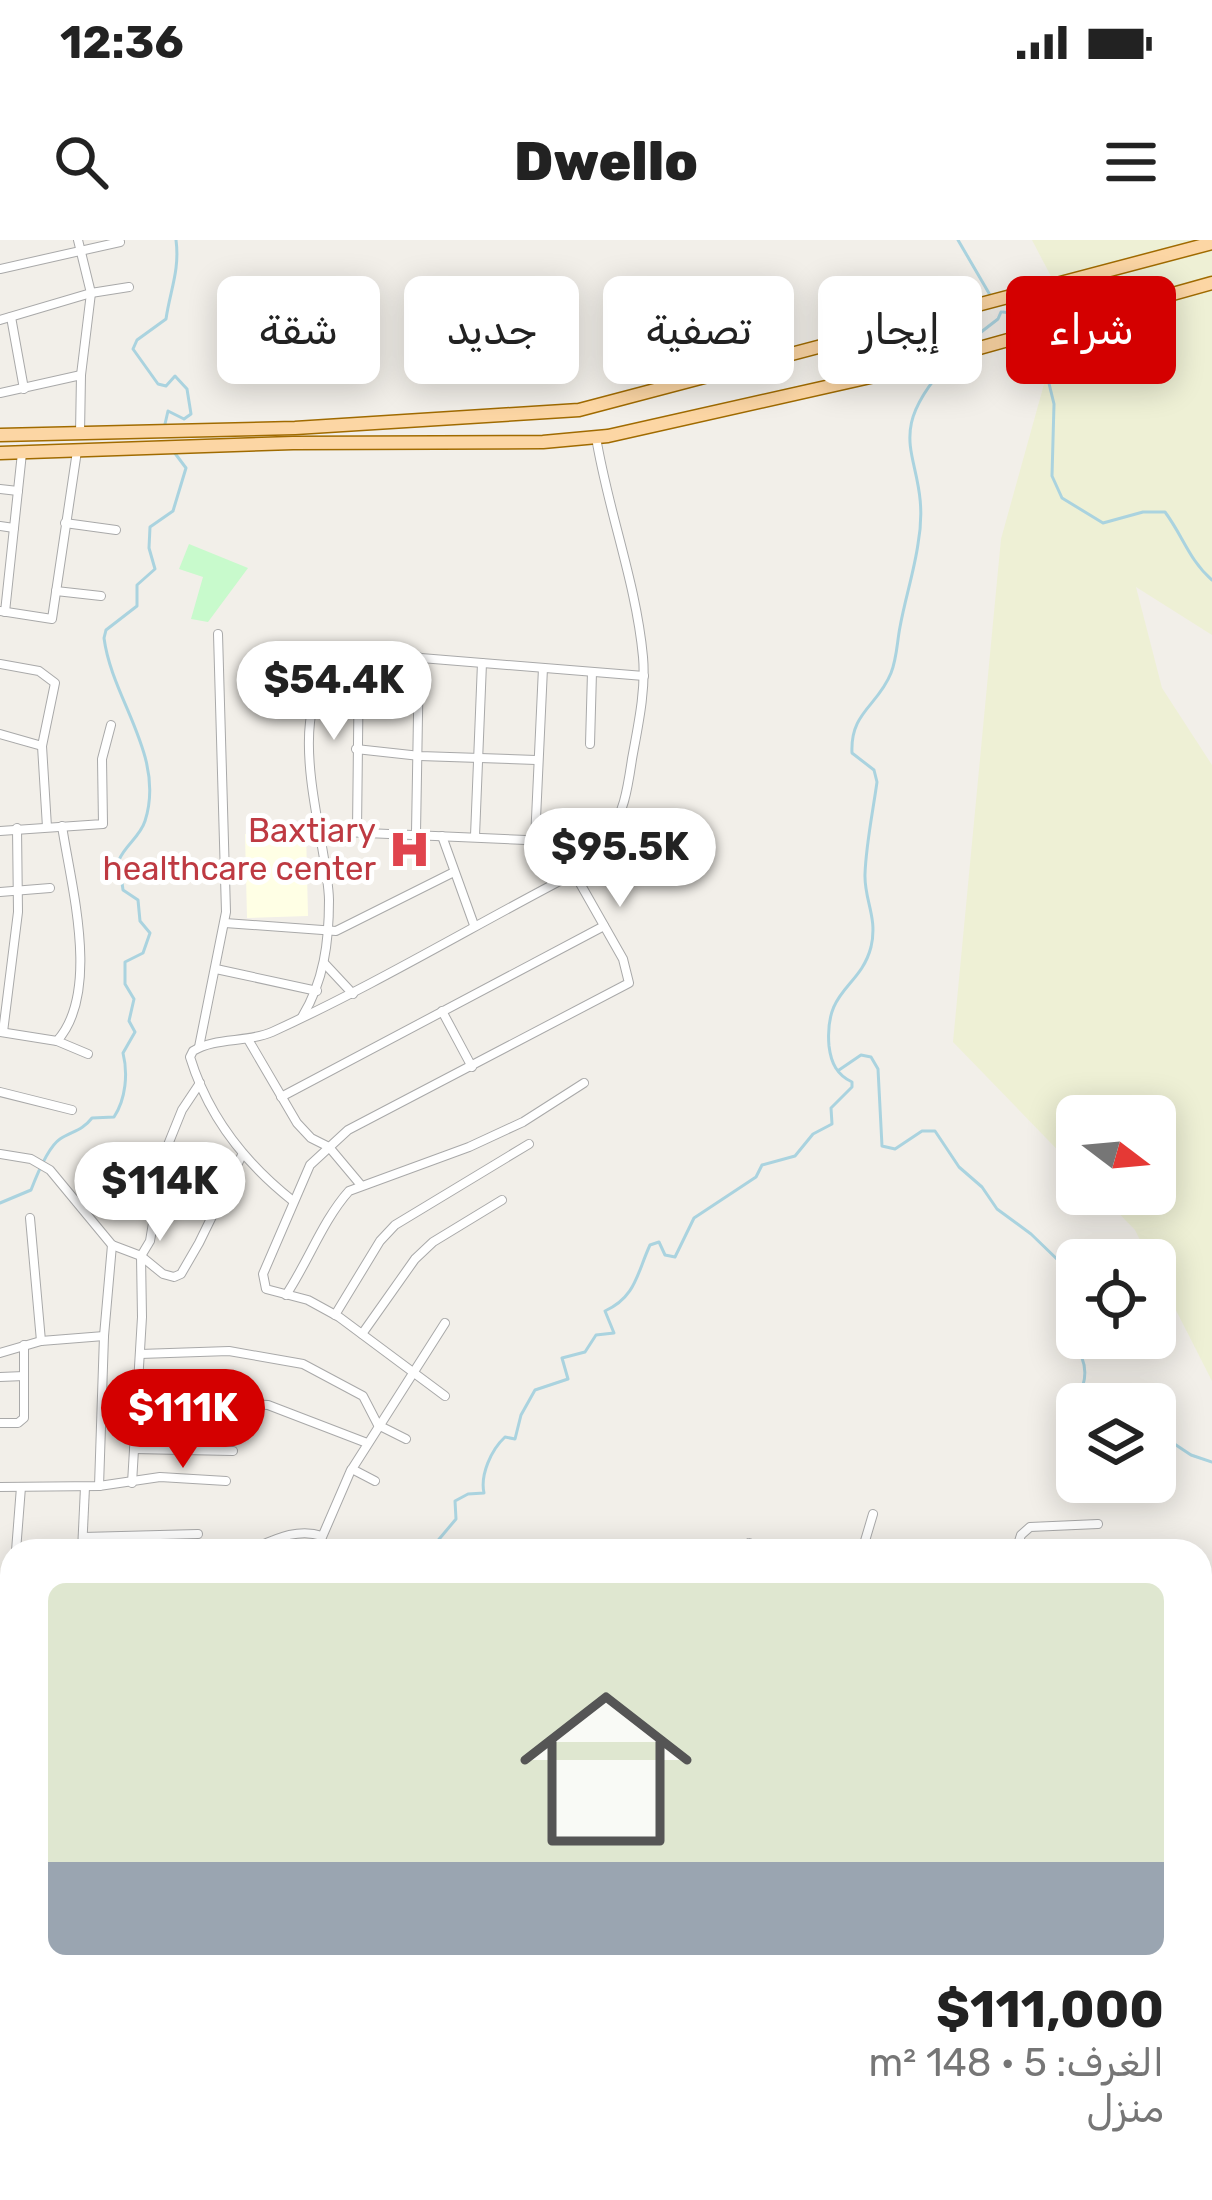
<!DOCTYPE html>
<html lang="ar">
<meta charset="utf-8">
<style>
:root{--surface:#fff;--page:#f2f2f2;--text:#222;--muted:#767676;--line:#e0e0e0;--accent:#d40000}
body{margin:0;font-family:Rubik,Cairo,sans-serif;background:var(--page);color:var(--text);direction:rtl;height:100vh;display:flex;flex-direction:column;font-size:45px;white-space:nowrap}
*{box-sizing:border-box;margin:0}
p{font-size:39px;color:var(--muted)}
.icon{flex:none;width:66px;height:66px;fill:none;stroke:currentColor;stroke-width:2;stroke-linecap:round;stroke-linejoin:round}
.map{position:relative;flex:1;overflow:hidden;direction:ltr}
.drawer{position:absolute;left:0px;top:1299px;width:1212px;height:663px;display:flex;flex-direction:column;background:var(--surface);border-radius:36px 36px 0 0;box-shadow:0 6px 30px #0003;direction:rtl}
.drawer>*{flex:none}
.banner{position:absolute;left:36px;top:36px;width:1140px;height:108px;direction:rtl;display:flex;gap:24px}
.needle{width:78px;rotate:106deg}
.tools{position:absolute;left:1056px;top:855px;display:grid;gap:24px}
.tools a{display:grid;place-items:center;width:120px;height:120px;border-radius:18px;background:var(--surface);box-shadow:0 6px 30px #0003;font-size:60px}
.price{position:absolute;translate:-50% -102px;padding:0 27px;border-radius:42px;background:#fff;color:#222;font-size:39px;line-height:78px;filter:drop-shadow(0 3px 6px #0008)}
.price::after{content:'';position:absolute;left:50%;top:72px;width:36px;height:27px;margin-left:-18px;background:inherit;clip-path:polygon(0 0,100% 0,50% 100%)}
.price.active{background:var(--accent);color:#fff}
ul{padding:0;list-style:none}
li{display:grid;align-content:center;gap:24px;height:636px;padding:0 48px}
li+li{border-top:3px solid var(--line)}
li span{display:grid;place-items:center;height:372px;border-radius:18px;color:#555}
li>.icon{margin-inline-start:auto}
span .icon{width:216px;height:216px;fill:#fffc;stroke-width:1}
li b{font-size:51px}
.chip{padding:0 42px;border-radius:18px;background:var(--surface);box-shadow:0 6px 30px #0003;font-size:42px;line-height:108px}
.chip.active{background:var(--accent);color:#fff}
.status{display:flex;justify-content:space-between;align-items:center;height:84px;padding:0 60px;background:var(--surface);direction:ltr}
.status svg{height:33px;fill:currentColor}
header{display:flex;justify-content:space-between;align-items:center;height:156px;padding:0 48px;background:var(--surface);font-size:54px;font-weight:800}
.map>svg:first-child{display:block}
</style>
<div class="status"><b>12:36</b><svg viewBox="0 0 49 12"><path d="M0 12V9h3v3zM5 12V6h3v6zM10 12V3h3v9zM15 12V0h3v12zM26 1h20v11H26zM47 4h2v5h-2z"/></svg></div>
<header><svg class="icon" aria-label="menu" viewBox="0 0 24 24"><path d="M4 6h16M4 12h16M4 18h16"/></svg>Dwello<svg class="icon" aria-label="search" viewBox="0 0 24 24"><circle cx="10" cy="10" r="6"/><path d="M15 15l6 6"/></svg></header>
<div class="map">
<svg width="1212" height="1960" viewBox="0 0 1212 1960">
<rect width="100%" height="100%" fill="#f2efe9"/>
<!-- education -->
<polygon fill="#ffffe5" points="306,591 308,676 247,678 245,594"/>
<!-- farmland -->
<polygon fill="#eef0d5" points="1032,0 1212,0 1212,395 1136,347 1162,448 1212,525 1212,1141 1155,1029 1155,1020 1150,1020 1135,990 1100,954 1155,954 1155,876 1077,876 1077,930 953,802 1001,299 1066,65"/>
<!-- park -->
<polygon fill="#c8facc" points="189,304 248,328 208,382 191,379 203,337 179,329"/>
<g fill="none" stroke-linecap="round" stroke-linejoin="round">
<!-- stream -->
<g stroke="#aad3df" stroke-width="3">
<polyline points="958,0 990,55"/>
<polyline points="1003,72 1032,76 1042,86"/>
<path d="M1045,95V127L1054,164L1052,236L1062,258L1103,283L1143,272H1165C1183,296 1189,320 1212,340"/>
<polyline points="963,106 998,79 1001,72"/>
<path d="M165,184L168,171L184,179L191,174L187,149L175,136L166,146L158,144L133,109L137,100L166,79C170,51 180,30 176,0"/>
<path d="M839,830L861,815L871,817L878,829L882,906L895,909L922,891H935L959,927L982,947L997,969L1031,994L1060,1022L1067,1050L1058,1082C1072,1103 1091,1118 1083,1145L1097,1164"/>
<path d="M0,963L31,950C36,937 48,907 60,899C72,891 82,891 92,878L114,877C126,859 128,833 123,813L135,792L129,781L134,759L125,744V722L143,713L150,693L140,681L138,660L123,650L119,620C125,605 140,597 145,581C166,516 112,460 104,398L106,390L137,366V345L155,329L149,308L150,287L173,271L186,228L174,212"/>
<polyline points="1155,1191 1191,1215 1212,1222"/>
<path d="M421,1311L435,1304L456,1279L455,1261L468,1254L484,1253C480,1235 491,1210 505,1197L515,1199L521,1175L535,1150L568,1139L562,1118L585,1112L596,1095L614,1093L605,1071C636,1057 637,1033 650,1005L659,1002L665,1015L675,1017L694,978L756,937L762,925L795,916L813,894L832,884L831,868L852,847V842C837,835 831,823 829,806C824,748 860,749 871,707C878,677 864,660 865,634C866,604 873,571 877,542L874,530L852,513C850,472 878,466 891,433C897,418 897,402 900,387C905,359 914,332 918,304C934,216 873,205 949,122"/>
<polyline points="1200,1436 1212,1438"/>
<polyline points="1032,1950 1033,1960"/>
<polyline points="0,1960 14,1950"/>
</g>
<defs>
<g id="street">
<polyline points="78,0 91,53 81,135 80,193"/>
<polyline points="0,29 120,2"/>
<polyline points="11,77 24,149"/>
<polyline points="0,80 91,53 129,47"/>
<polyline points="0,153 81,135"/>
<polyline points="0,249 18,251"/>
<polyline points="65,283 116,290"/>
<polyline points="0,286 14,288"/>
<polyline points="56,351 101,356"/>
<polyline points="0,371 52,379 77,211"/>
<polyline points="5,372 22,213"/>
<polyline points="0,424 39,431 55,443 42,506 47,587"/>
<polyline points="0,494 42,506"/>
<polyline points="590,504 592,432"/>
<polyline points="356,509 420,516 536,520"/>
<polyline points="619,580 669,597"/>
<polyline points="0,591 103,584 102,519 111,485"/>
<path d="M320,591L573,602L606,598C624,576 628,546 632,519C638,486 646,450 643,417C636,342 608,271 596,197"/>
<polyline points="357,591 359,416"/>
<polyline points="416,593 419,417"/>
<polyline points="442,596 474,685"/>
<polyline points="475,596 482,423"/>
<polyline points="535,600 543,428"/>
<polyline points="0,652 50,648"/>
<polyline points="225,683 336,691 454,632"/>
<polyline points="325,724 353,754"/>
<polyline points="216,729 317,751"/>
<polyline points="442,771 472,827"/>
<path d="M302,777C324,741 329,702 329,660C328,593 263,428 372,414L644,436"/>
<path d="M0,792L57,801C101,752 71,646 62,586"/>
<polyline points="3,792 18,672 17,588"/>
<polyline points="57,801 88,814"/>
<polyline points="249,801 297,883 311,898 329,907 360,944"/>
<polyline points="199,807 226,672 218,394"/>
<polyline points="0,852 72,870"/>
<polyline points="281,857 604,686"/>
<polyline points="107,911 146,964 153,983 150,1001 141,1016 142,1077 132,1243"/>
<polyline points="0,914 31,919 50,930 112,1005 141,1016 163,1034 174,1037 181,1034 199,1003 242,915"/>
<polyline points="144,914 223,954"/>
<polyline points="161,922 182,870 200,843"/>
<path d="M293,961C246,924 208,876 190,817L193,811C215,797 247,803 272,792C375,745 473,686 573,634"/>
<polyline points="30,978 41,1101"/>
<path d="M286,1055C308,1022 323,980 349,951L469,907L523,882L584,843"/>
<polyline points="335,1075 380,1001 395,985 529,904"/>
<polyline points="362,1094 415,1019 433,1002 502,960"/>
<polyline points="0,1113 41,1101 104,1096"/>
<polyline points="140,1114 229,1111 303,1124 363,1156 378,1185 406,1199"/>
<polyline points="0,1137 24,1136"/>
<polyline points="445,1156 339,1077 308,1060 266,1049 263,1034 310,925 348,890 629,743 623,719 556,601"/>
<polyline points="138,1159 268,1165 367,1203"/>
<polyline points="0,1183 18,1183 24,1178 24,1105"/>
<polyline points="134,1209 233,1211"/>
<polyline points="375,1241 352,1229 445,1083"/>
<polyline points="99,1246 104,1096 112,1005"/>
<polyline points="0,1247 99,1246 160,1237 226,1241"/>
<polyline points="83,1297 198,1294"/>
<polyline points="749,1303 766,1311"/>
<polyline points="16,1311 21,1247"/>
<polyline points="82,1311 85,1247"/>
<path d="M248,1311C272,1301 296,1287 322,1296"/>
<polyline points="316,1311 351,1230"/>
<polyline points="862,1311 873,1274"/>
<polyline points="1016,1311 1021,1295 1030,1287 1098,1284"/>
<polyline points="0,1472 12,1353"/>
<polyline points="0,1553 12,1557"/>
<polyline points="0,1692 12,1697"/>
<polyline points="0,1772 12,1749"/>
<polyline points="0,1803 12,1808"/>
<polyline points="310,1950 325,1960"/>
<polyline points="417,1950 433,1960"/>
<polyline points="520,1950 544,1960"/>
<polyline points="677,1950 701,1960"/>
<polyline points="720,1950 726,1960"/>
<polyline points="193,1960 211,1950"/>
<polyline points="476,1960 481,1950"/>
<polyline points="662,1960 666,1950"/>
<polyline points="860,1960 877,1953"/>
<polyline points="1195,1960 1212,1951"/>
</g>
<g id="secondary">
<polyline points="0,1662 12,1667"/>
<polyline points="957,1950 960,1960"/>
<polyline points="35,1960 47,1950"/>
<polyline points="57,1960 69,1950"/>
</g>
<g id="primary">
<polyline points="0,195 295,188 579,170 1212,3"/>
<polyline points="0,213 293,203 543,202 608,196 897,131 1212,43"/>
</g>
</defs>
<!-- street casing -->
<use href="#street" stroke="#a9a9a9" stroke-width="10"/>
<!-- secondary casing -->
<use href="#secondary" stroke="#707d05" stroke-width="14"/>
<!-- primary casing -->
<use href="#primary" stroke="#a06b00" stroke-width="15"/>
<!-- street -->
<use href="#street" stroke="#fff" stroke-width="8"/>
<!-- secondary -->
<use href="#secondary" stroke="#f7fabf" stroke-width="10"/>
<!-- primary -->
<use href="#primary" stroke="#fcd6a4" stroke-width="12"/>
</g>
<!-- icons -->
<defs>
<symbol id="hospital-bare" viewBox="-9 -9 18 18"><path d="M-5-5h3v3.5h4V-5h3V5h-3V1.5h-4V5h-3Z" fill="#e0444e" stroke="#fff" stroke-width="2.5" paint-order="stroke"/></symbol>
</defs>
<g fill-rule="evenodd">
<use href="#hospital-bare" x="380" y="580" width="59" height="59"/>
</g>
<g text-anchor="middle" stroke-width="10" stroke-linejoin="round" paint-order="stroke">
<!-- health labels -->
<g font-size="33" fill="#be3a42" stroke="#fff" text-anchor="end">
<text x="376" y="602">Baxtiary<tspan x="376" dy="38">healthcare center</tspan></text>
</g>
</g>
</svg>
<div class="tools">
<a><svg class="needle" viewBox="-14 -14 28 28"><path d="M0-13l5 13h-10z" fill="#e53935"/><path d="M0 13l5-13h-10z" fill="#767676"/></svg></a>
<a><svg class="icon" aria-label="locate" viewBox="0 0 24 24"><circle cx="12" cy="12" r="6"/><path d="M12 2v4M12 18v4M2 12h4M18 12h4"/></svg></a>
<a><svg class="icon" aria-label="layers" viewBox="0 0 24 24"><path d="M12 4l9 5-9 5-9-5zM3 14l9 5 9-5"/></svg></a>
</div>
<b class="price" style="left:334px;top:503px">$54.4K</b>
<b class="price" style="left:620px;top:670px">$95.5K</b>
<b class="price" style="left:160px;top:1004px">$114K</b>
<b class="price active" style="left:183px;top:1231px">$111K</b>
<div class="banner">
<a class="chip active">شراء</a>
<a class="chip">إيجار</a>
<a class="chip">تصفية</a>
<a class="chip">جديد</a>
<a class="chip">شقة</a>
</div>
<section class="drawer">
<ul>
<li><span style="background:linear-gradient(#dfe7d0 75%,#9aa5b1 0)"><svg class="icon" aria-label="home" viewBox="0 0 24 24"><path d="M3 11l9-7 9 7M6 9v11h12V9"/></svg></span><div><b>$111,000</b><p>الغرف: 5 · 148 m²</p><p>منزل</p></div></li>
</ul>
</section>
</div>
